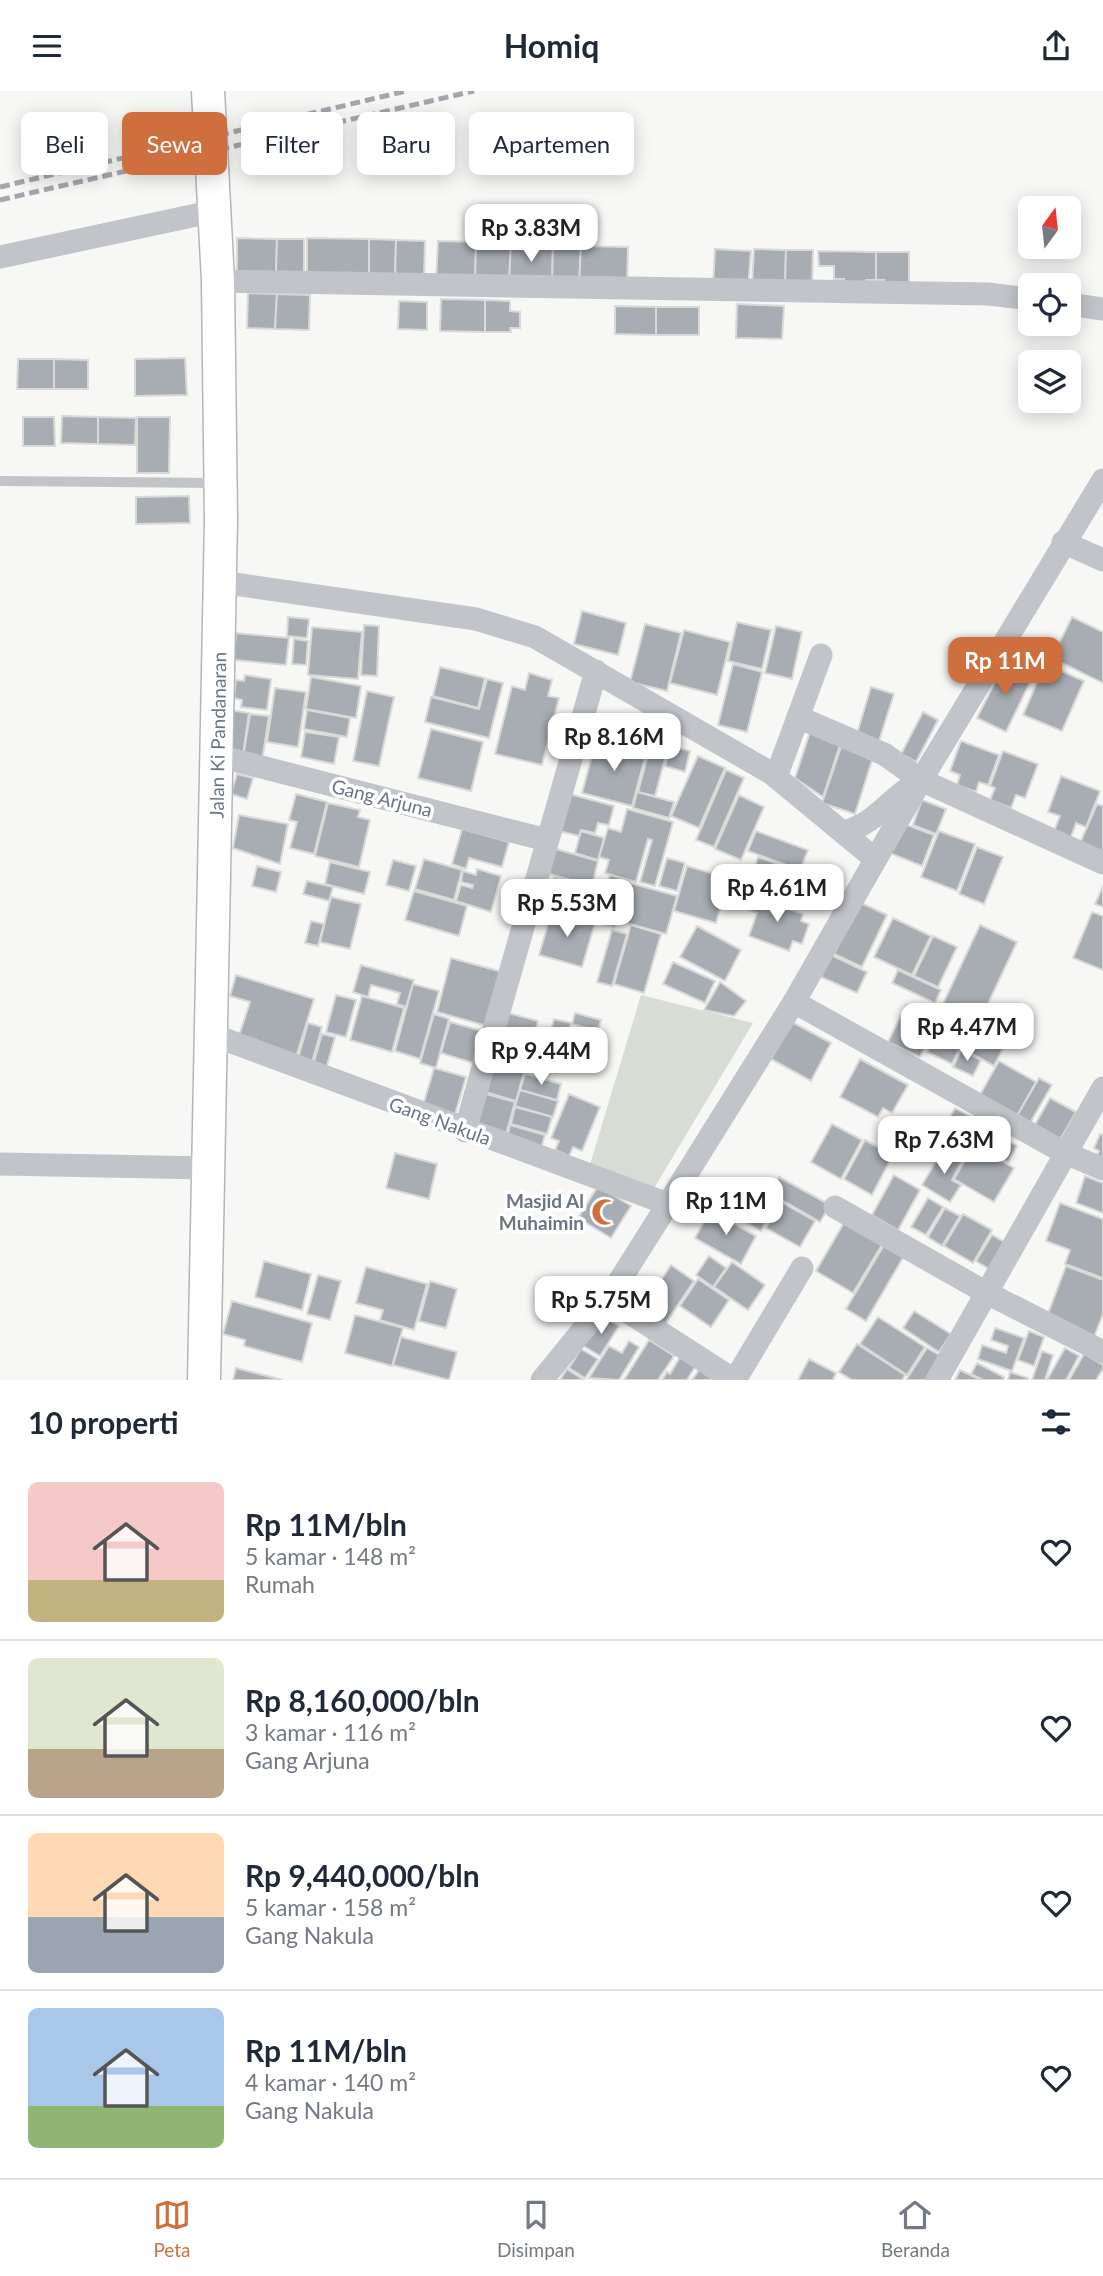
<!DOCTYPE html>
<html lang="id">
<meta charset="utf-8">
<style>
:root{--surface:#fff;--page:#f6f6f7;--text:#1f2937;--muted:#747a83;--line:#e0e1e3;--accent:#cf6f3d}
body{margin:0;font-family:Lato,sans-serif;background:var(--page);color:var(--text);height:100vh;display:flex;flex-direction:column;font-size:26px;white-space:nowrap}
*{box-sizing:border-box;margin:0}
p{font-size:23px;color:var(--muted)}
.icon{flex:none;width:38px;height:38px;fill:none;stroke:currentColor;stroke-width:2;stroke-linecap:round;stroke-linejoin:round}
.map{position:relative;height:1289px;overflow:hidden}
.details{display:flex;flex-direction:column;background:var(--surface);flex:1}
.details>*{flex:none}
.top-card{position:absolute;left:21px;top:21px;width:700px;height:63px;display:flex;gap:14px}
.needle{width:46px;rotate:15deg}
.fabs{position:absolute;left:1018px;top:105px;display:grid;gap:14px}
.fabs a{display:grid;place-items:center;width:63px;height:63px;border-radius:10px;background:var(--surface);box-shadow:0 4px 18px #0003;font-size:35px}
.price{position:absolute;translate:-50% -60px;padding:0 16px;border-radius:14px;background:#fff;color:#222;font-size:23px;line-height:46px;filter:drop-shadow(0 2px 4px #0008)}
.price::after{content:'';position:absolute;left:50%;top:42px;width:21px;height:16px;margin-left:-10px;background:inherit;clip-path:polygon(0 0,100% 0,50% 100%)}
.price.selected{background:var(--accent);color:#fff}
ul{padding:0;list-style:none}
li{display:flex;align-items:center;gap:21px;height:175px;padding:0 28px}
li+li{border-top:2px solid var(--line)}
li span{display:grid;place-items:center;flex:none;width:196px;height:140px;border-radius:10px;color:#555}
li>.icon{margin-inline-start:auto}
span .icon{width:84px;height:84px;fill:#fffc;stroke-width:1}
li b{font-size:30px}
h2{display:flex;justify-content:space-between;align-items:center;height:84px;padding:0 28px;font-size:30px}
.chip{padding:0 24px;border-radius:10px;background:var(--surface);box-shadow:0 4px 18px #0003;font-size:24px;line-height:63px}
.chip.selected{background:var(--accent);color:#fff}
header{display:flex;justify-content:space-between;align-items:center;height:91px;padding:0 28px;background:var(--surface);font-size:32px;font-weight:700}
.tabs{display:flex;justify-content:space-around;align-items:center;height:98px;border-top:2px solid var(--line);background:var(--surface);font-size:19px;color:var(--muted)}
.tabs a{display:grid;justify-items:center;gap:4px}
.tabs .selected{color:var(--accent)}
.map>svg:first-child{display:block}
</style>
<header><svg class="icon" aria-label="menu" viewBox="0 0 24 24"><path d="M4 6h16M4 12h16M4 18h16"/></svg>Homiq<svg class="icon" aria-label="share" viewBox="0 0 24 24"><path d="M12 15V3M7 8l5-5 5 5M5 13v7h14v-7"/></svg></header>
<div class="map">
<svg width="1103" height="1289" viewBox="0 0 1103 1289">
<rect width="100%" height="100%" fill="#f7f7f5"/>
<!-- green -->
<polygon fill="#d7dcd5" points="641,904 753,932 653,1099 589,1077"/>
<!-- building -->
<g fill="#a7adb3" stroke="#d9d9d7" stroke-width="2">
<polygon points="237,147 277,148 276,186 237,185"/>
<polygon points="307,147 369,148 369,187 307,186"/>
<polygon points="277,148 304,148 304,186 276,186"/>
<polygon points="369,148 396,149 395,188 369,187"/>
<polygon points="396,149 425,150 424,188 395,188"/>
<polygon points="438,150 476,151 475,191 436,190"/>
<polygon points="476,151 511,152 509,192 475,191"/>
<polygon points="511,152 553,154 552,194 509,192"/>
<polygon points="553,154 581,155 579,195 552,194"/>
<polygon points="581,155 628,156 627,197 579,195"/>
<polygon points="715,158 751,160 748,196 713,194"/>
<polygon points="754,158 786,159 785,195 752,194"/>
<polygon points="786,159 813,159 812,196 785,195"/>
<polygon points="818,160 876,161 876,189 866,189 866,197 844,197 844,188 834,188 834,175 819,175"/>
<polygon points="876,161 909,161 909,199 884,200 884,189 876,189"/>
<polygon points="248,202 277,203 275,238 247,237"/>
<polygon points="277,203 310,204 309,239 275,238"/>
<polygon points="441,208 485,209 485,241 440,240"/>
<polygon points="485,209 510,210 510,220 520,221 520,237 510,237 511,241 485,241"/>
<polygon points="399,210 427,211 427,239 398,238"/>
<polygon points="737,213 784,215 782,248 736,247"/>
<polygon points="615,215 656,216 656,244 615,243"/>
<rect x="656" y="216" width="43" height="28"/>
<polygon points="185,267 187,304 135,305 135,268"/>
<polygon points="18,268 54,268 54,298 17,298"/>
<polygon points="54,268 88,269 88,298 54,298"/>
<polygon points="62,325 98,326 98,353 61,352"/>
<polygon points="23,326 54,326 55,355 23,355"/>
<polygon points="98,326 136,327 135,354 98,353"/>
<polygon points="137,326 170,326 169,382 137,382"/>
<polygon points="189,405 190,432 136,433 136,406"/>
<polygon points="582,520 626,532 618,564 574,553"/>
<polygon points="288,526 309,528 307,547 287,545"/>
<polygon points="1072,526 1103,541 1103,592 1052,567"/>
<polygon points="737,531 771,539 762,578 728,570"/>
<polygon points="645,533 681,542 667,600 630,591"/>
<polygon points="364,534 379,535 377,585 361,584"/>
<polygon points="776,535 802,541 792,588 765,582"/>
<polygon points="312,536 362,541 358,588 308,584"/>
<polygon points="684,539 730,551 717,604 670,592"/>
<polygon points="236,542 289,547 286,574 234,569"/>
<polygon points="294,548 308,550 306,574 292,573"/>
<polygon points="1005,571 1033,585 1006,641 977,627"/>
<polygon points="733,573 762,581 747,641 718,634"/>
<polygon points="1045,573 1084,590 1062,640 1023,624"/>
<polygon points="440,576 485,587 478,617 433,605"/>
<polygon points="529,582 552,589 548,605 559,607 542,674 495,663 512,595 525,599"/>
<polygon points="245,584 271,588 267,619 241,616 242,609 234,607 236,589 244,590"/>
<polygon points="311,586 361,595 356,627 306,618"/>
<polygon points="487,588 503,592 489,647 425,631 431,606 479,618"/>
<polygon points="871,596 894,603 878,653 856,646"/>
<polygon points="275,597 306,601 298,656 267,651"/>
<polygon points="367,600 394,606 379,675 353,670"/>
<polygon points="229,619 249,622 243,664 223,662"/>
<polygon points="307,619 350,627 347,646 304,638"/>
<polygon points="923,621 938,629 916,671 901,663"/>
<polygon points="250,623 269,625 262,670 243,667"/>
<polygon points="431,638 483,651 471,700 418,687"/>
<polygon points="305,641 339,646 334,673 301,666"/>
<polygon points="810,641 841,651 823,706 795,687"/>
<polygon points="653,645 670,649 655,705 638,701"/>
<polygon points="596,650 646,663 632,715 582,702"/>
<polygon points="843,650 875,660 855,723 822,712"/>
<polygon points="961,650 999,664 988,694 979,691 976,701 957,694 960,684 950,680"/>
<polygon points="671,655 690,660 685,681 665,675"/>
<polygon points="1003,660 1038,673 1025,707 1016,704 1011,717 990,709 995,697 990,695"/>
<polygon points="698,665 725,677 699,737 671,725"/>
<polygon points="726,679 744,687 714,756 696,749"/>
<polygon points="237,683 253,687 247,708 231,703"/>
<polygon points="1061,685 1100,700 1086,736 1076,732 1071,746 1054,740 1060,725 1048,721"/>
<polygon points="562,701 614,715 609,734 598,732 595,742 581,739 579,745 551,738"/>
<polygon points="637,701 674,711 669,727 633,717"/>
<polygon points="296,703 327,711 314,763 290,757 297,731 289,729"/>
<polygon points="739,704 764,716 741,769 715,758"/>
<polygon points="922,709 946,718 936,743 913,734"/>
<polygon points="328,712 360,719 358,726 370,729 359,776 315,765"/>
<polygon points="1097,713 1103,715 1103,767 1078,757"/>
<polygon points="627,718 673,731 655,795 640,791 652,749 648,748 636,791 605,782 609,769 599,766 608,737 621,741"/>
<polygon points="239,724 288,733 280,773 233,757"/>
<polygon points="899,731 934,744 922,775 887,761"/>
<polygon points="462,738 509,751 502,776 469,767 466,778 452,773"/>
<polygon points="581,740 604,747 598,769 575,762"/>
<polygon points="756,740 808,759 800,779 748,760"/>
<polygon points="939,740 975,753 957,800 921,786"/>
<polygon points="549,756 598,770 592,795 542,781"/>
<polygon points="977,756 1003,766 984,813 959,803"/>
<polygon points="758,766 802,782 790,814 747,799"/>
<polygon points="667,767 685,772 677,800 659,795"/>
<polygon points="424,768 462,779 454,809 415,798"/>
<polygon points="393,769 416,775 409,800 386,794"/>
<polygon points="330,771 370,781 364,803 325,793"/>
<polygon points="257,775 281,781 276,801 252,795"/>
<polygon points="687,775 729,787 716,832 674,820"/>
<polygon points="477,778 501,785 491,821 456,810 461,794 472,797 473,794 461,791 463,780 476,784"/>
<polygon points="610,784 628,789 614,836 597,831"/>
<polygon points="554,786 604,800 595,831 546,817"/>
<polygon points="307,790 333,796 329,810 303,803"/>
<polygon points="630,792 677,805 666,843 619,830"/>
<polygon points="1103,795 1103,816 1095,813"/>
<polygon points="414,800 467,815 459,845 405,829"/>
<polygon points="753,805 803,823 801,830 809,833 802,853 793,850 789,860 749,845 757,822 748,819"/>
<polygon points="331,806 361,813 350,858 320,851"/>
<polygon points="859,811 887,824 862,876 834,863"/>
<polygon points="552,820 595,832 582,876 539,864"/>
<polygon points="1092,821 1103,825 1103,879 1073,867"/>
<polygon points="893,827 931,845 912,884 874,866"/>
<polygon points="311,830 324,833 318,855 305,852"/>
<polygon points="631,834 661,843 644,902 614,893"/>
<polygon points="980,834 1017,851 978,934 941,917"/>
<polygon points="697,835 741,859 725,890 680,866"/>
<polygon points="612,839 627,843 612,895 597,891"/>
<polygon points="933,845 957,856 938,896 914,885"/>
<polygon points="831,864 867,881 857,902 821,886"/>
<polygon points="451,867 502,881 487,935 437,921"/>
<polygon points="673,871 715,890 705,912 663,893"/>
<polygon points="361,874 414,889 406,916 397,913 400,902 371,894 368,906 353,901"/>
<polygon points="898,879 941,899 935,912 892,892"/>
<polygon points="236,884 314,908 296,966 238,948 250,911 230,905"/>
<polygon points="720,891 746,910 734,925 704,919"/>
<polygon points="413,893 439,900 420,968 395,960"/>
<polygon points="336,904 356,909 346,946 326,941"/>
<polygon points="362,905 404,917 392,961 350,949"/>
<polygon points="906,914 938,928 920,966 888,951"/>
<polygon points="504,921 538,930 533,949 499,939"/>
<polygon points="575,922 601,929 598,940 572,933"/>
<polygon points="434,923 449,928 436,977 420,972"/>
<polygon points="943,927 968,939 952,973 927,961"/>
<polygon points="554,928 571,932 557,982 541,978"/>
<polygon points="450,931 482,940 473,972 441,962"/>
<polygon points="792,931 831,952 811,990 771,968"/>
<polygon points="308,932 322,936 311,975 297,971"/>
<polygon points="498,940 546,953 541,970 493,957"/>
<polygon points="975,940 1004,955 994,975 965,959"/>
<polygon points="322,943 335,946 326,978 313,974"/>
<polygon points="496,959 528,967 516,1010 485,1001"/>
<polygon points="961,959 981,969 973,985 953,976"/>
<polygon points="860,968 908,994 892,1022 883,1017 878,1026 840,1006"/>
<polygon points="999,970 1036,991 1013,1032 976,1011"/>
<polygon points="434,977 466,986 454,1027 422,1018"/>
<polygon points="525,983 561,993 557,1009 520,999"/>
<polygon points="1039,987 1052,994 1026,1039 1013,1032"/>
<polygon points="520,999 558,1010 553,1026 515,1015"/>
<polygon points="483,1002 515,1011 505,1047 473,1038"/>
<polygon points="569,1003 600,1016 582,1060 573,1056 569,1065 555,1059 559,1050 551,1047"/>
<polygon points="1050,1007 1076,1021 1057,1054 1032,1039"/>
<polygon points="515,1016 552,1026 547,1043 511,1033"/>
<polygon points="955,1017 978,1030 961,1060 938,1047"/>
<polygon points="832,1033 862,1049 841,1088 811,1071"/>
<polygon points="510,1034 545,1044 540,1061 506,1051"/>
<polygon points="981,1034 1017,1055 1008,1071 973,1050"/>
<polygon points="1100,1043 1103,1044 1103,1076 1094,1073 1099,1060 1094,1057"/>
<polygon points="865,1049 893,1064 872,1104 844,1088"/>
<polygon points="974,1054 1014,1077 994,1111 954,1088"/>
<polygon points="944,1057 963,1068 952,1089 961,1094 950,1111 922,1094"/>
<polygon points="395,1062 437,1073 429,1108 386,1097"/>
<polygon points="894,1084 920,1099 898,1139 872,1124"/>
<polygon points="1085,1085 1103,1092 1103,1122 1076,1112"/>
<polygon points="779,1086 830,1114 820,1131 770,1102"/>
<polygon points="744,1093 776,1111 761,1140 728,1121"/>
<polygon points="598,1095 631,1115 611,1147 578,1127"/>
<polygon points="928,1107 943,1116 926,1144 911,1136"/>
<polygon points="781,1111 815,1130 800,1156 766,1137"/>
<polygon points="1060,1112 1103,1128 1103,1187 1065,1173 1070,1159 1046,1150"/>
<polygon points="945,1117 960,1125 942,1155 928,1146"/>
<polygon points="710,1120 756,1145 741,1173 695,1147"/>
<polygon points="963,1123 992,1139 973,1172 944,1155"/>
<polygon points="845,1130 883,1152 853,1202 816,1180"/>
<polygon points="992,1144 1006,1152 991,1179 976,1170"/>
<polygon points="884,1154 904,1165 866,1230 846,1218"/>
<polygon points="709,1165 726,1177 713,1196 696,1184"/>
<polygon points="264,1170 311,1183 302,1219 255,1206"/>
<polygon points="732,1171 765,1194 748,1219 714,1196"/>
<polygon points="671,1174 694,1190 665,1233 638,1224"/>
<polygon points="1066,1175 1103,1189 1103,1223 1094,1246 1046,1228"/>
<polygon points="366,1176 427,1193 414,1239 380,1229 383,1219 356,1212"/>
<polygon points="318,1184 341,1190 330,1229 307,1223"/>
<polygon points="698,1188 729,1209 711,1236 680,1215"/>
<polygon points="430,1190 457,1198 446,1237 419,1230"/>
<polygon points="232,1210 312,1232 302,1271 244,1255 245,1249 223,1243"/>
<polygon points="914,1220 951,1243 939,1261 903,1237"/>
<polygon points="355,1224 403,1237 392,1275 345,1262"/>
<polygon points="602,1224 619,1235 600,1265 582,1254"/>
<polygon points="878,1226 925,1256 907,1284 860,1253"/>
<polygon points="995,1237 1024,1247 1012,1280 978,1268 982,1254 1006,1262 1008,1255 991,1249"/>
<polygon points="1029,1240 1044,1246 1034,1275 1018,1269"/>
<polygon points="401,1246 457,1261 449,1289 393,1274"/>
<polygon points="649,1249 674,1265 658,1289 624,1289"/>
<polygon points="629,1250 639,1256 619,1289 589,1287 609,1255 622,1262"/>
<polygon points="857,1253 905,1284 902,1289 852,1289 839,1281"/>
<polygon points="927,1257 946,1268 933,1289 906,1289"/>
<polygon points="1065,1257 1079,1265 1066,1289 1047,1289"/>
<polygon points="581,1258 598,1268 585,1287 569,1277"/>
<polygon points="1042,1260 1053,1264 1045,1289 1032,1289"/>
<polygon points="1084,1263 1103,1274 1103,1278 1096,1289 1069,1289"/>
<polygon points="680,1266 695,1276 687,1289 662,1289 667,1281 670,1283"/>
<polygon points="809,1268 836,1282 833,1289 798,1289"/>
<polygon points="977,1272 1004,1286 1003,1289 983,1289 971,1283"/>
<polygon points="236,1277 283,1289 233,1289"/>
<polygon points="567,1278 584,1289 560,1289"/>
<polygon points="699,1279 714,1289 692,1289"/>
<polygon points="960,1279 981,1289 955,1289"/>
<polygon points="1010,1281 1028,1287 1027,1289 1008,1289"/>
</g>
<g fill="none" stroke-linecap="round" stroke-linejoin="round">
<defs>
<polyline id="secondary" points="204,1289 221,429 218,190 208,0"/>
</defs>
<!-- secondary casing -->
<use href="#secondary" stroke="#b2b6bb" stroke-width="35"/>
<!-- service -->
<polyline stroke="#c1c4c8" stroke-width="10" points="0,390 218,392"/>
<!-- minor -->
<g stroke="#c1c4c8" stroke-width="23">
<polyline points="0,166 215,120"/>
<polyline points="218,190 988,203 1031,208"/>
<polyline points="1069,213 1103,218"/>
<polyline points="1063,451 1103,469"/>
<polyline points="220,491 476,528 535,546 771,682 875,768"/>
<polyline points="798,626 884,663 921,689"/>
<polyline points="218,665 547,749"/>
<polyline points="776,686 821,564"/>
<path d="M843,741C878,733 891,704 921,689L1103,389"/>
<polyline points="794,911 1065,1062 1103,1078"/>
<polyline points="213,944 668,1113"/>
<polyline points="465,1040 596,580"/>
<polyline points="0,1073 209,1077"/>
<polyline points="835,1116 985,1201 1103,1261"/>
<polyline points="608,1208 734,1289"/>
<polyline points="542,1289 608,1208 668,1113 794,911 921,689 1103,772"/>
<polyline points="735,1289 802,1177"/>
<polyline points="937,1289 1103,997"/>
</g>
<!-- secondary -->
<use href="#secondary" stroke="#fff" stroke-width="32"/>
<!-- rail -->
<g stroke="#a3a7ad" stroke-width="5" stroke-dasharray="10 5" stroke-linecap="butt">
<polyline points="0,96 406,0"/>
<polyline points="0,109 474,0"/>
</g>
</g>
<!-- icons -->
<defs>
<symbol id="mosque-bare" viewBox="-9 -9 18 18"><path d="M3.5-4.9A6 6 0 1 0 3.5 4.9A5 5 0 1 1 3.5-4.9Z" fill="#cf6f3d" stroke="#fff" stroke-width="2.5" paint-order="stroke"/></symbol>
</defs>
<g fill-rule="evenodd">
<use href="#mosque-bare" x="586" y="1102" width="38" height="38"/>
</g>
<g text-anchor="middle" stroke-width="7" stroke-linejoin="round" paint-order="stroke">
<!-- street labels -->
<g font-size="19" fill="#6a7583" stroke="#fff">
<text transform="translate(218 644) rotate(-89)" y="7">Jalan Ki Pandanaran</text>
<text transform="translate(382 707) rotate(14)" y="7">Gang Arjuna</text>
<text transform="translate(440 1030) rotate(20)" y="7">Gang Nakula</text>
</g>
<!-- poi labels -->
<g font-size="19" font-weight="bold" fill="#6a7583" stroke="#fff" text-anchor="end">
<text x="584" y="1117">Masjid Al<tspan x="584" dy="22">Muhaimin</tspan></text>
</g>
</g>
</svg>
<div class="fabs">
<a><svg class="needle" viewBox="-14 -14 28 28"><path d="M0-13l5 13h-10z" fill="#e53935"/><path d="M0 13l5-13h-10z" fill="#747a83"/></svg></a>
<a><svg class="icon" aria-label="locate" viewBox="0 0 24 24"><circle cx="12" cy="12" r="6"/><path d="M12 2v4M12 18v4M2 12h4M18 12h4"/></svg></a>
<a><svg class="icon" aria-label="layers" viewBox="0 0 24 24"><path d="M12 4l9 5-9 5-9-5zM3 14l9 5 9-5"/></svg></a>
</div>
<b class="price" style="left:531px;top:173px">Rp 3.83M</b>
<b class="price selected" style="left:1005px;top:606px">Rp 11M</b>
<b class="price" style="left:614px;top:682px">Rp 8.16M</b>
<b class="price" style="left:777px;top:833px">Rp 4.61M</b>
<b class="price" style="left:567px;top:848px">Rp 5.53M</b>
<b class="price" style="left:967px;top:972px">Rp 4.47M</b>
<b class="price" style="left:541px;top:996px">Rp 9.44M</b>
<b class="price" style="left:944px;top:1085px">Rp 7.63M</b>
<b class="price" style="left:726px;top:1146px">Rp 11M</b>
<b class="price" style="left:601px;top:1245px">Rp 5.75M</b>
<div class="top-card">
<a class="chip">Beli</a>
<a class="chip selected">Sewa</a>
<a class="chip">Filter</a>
<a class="chip">Baru</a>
<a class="chip">Apartemen</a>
</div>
</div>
<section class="details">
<h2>10 properti<svg class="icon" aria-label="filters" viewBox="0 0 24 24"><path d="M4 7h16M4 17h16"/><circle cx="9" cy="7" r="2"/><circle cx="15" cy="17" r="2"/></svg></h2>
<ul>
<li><span style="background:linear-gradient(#f6c9c9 70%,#c2b280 0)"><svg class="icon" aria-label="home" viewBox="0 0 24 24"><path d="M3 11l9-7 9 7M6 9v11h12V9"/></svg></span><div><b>Rp 11M/bln</b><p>5 kamar · 148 m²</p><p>Rumah</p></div><svg class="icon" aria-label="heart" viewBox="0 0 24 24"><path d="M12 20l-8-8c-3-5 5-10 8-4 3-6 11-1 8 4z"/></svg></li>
<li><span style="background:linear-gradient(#dfe7d0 65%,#b9a48a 0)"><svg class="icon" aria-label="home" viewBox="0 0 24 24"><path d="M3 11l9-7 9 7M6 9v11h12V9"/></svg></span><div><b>Rp 8,160,000/bln</b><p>3 kamar · 116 m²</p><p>Gang Arjuna</p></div><svg class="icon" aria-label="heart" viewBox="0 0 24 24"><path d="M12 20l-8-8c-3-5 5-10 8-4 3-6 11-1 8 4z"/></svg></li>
<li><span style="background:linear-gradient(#ffd9b3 60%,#9aa5b1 0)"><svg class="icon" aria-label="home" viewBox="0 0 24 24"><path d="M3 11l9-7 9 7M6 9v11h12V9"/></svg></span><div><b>Rp 9,440,000/bln</b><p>5 kamar · 158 m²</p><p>Gang Nakula</p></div><svg class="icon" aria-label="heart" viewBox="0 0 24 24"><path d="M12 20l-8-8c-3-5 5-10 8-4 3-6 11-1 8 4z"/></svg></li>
<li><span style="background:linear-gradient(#a9c7e8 70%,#8fb573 0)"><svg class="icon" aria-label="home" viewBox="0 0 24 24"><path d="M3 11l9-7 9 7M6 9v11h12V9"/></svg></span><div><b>Rp 11M/bln</b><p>4 kamar · 140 m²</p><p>Gang Nakula</p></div><svg class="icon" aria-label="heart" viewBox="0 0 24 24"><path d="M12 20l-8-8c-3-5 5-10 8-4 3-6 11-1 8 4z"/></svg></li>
</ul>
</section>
<nav class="tabs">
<a class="selected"><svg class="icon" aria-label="map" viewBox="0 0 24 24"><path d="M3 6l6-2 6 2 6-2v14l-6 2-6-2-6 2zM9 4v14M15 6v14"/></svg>Peta</a>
<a><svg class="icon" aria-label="saved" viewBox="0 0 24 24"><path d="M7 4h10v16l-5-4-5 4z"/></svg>Disimpan</a>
<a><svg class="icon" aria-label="home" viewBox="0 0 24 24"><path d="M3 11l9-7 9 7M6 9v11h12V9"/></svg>Beranda</a>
</nav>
